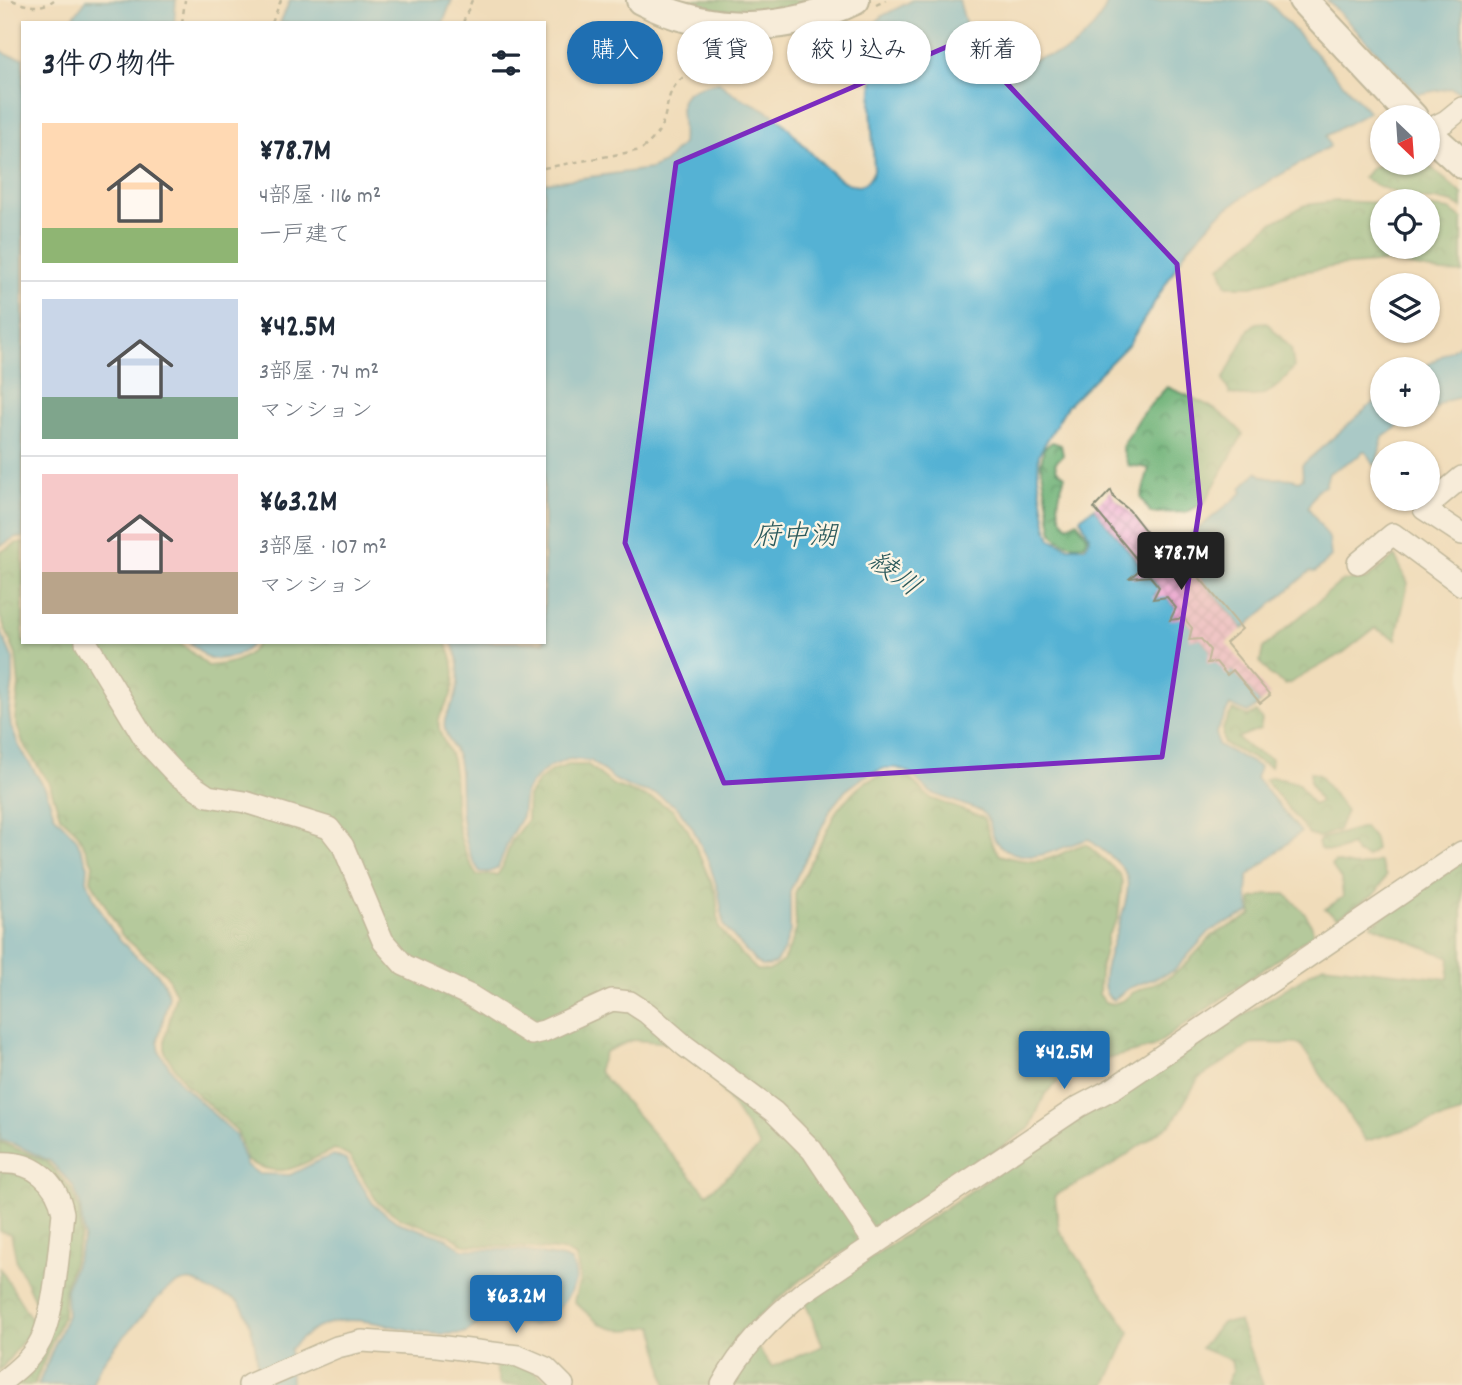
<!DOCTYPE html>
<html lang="ja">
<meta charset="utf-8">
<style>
:root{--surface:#fff;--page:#f6f6f7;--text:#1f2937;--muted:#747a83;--line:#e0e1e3;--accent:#1f6fb2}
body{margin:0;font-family:Dekko,"Klee One",sans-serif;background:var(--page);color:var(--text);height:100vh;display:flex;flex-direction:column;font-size:26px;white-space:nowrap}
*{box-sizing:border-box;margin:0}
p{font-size:23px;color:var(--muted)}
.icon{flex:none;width:38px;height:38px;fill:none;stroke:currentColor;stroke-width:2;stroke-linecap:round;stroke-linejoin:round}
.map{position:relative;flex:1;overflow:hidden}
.details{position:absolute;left:21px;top:21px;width:525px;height:623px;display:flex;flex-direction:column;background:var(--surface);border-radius:0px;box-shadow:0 2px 5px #0004}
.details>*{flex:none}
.top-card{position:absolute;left:567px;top:21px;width:665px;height:63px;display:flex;gap:14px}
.needle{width:46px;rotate:155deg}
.tools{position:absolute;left:1370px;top:105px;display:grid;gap:14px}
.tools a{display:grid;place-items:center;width:70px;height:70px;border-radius:50%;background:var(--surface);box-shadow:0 2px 5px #0004;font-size:35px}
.price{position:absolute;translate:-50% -60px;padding:0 16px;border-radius:7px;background:var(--accent);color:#fff;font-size:23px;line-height:46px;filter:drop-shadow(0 2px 4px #0008)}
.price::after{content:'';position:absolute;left:50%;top:42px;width:21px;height:16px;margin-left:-10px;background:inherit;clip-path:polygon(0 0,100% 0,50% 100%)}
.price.on{background:#222;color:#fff}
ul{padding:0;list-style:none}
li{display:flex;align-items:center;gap:21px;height:175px;padding:0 21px}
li+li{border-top:2px solid var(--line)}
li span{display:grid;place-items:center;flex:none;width:196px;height:140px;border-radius:0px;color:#555}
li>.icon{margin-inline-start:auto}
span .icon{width:84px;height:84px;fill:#fffc;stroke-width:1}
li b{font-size:30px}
h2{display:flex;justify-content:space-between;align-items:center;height:84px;padding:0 21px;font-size:30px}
.chip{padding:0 24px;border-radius:32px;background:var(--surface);box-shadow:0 2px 5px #0004;font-size:24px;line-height:63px}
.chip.on{background:var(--accent);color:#fff}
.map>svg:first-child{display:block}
</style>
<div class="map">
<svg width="1462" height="1385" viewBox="0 0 1462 1385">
<defs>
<pattern id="forest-crowns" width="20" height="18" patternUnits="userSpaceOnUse" patternTransform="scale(1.75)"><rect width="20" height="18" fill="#6eb278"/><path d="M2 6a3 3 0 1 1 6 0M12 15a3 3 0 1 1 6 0" fill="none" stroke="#5a9263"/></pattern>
<pattern id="building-cross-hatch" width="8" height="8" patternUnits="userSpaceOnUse" patternTransform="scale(1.75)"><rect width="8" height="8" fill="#eea5d2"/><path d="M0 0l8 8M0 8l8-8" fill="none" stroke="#c088ab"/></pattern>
</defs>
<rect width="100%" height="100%" fill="#fcf5e5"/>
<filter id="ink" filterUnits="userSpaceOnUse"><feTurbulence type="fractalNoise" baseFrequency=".0143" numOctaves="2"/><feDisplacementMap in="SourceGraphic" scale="14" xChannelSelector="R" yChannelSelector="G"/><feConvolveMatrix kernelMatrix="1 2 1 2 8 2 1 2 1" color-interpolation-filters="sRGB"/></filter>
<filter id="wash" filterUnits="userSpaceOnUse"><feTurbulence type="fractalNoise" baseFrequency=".00686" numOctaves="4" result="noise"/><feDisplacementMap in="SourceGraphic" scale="28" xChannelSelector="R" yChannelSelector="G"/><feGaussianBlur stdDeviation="1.57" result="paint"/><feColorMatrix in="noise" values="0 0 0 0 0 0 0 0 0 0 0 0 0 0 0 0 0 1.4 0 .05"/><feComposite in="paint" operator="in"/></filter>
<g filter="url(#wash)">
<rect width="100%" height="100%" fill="#f0dcba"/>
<!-- forest -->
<g fill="url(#forest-crowns)" stroke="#467856" stroke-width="2" fill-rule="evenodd">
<path d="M674,0H814C785,13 703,16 674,0Z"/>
<path d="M1395,163L1427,164L1462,194V208C1450,199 1434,201 1420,199C1399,195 1381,189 1363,178L1372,167Z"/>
<polygon points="1337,201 1382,203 1382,247 1428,247 1428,207 1450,210 1462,219 1462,273 1441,272 1388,262 1338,266 1290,274 1252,286 1227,286 1220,267 1270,224 1305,205"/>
<path d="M1266,322L1291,348L1294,367C1276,393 1261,401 1230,394L1223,380L1249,329L1256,323Z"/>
<path d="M1167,387C1198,400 1221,408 1243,434L1205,502L1187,512L1151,513L1141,498L1149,468L1128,465L1122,447L1142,414Z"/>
<path d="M1052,442L1061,445L1063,455L1055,463L1057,470L1065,476C1059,494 1052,512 1068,526L1077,521L1087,536L1085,544C1072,546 1061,544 1053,534L1041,464L1044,448Z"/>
<path d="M17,543H23V642H179L208,666C229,664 247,662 258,642H445C454,656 456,679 451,695C448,703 441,711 439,719C436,734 449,747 452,760C456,779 454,796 456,814C458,835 466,858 477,875H497L502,868L512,840L527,820L528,796L538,782L551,771L569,765H588L613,785L657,801L673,810L688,830L716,893L719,928L740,953L757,970L769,971L783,961L791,945L796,930L795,893L837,810L852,793L867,781L885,774H898L908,777L930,798L984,818L992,844L999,855C1013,859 1029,863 1044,860C1059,857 1071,847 1086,844L1120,874L1122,882L1118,918L1108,935L1100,972L1099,994L1105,1002L1113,1004L1124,1000L1132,993L1171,976L1182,968L1213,935L1252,915L1251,899L1268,894H1286C1297,906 1313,917 1313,934L1153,1047L1072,1068L1045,1094L1030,1128L798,1282L754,1321L709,1385H666L654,1326C611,1334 605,1331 574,1301L580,1279L576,1257L564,1251L517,1247L464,1245L450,1235L400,1218L378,1203L350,1157L335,1149C299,1163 287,1182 247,1161L237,1131L185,1083L165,1053V1038L176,994L166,974L122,935L91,880L93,864L77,832L60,816L50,785L23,743L15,719L19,686L16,655L0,616V552ZM632,1040L672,1043L709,1071L760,1147L707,1194L598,1071L605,1052Z"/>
<polygon points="1395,556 1408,583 1396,639 1375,628 1343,653 1286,685 1270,675 1260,662 1263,648 1342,581 1367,579"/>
<path d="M1233,710L1248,717L1256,712L1262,720L1260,729L1237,738L1250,749L1272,759L1270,767L1224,744C1220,730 1225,721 1233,710Z"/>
<polygon points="1310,772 1319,775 1346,811 1338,830 1318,838 1309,834 1265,780 1272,777 1298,783 1313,805 1320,802 1310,782"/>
<path d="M1364,827L1374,839L1376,849L1367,857L1356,853L1351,845C1339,851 1333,853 1320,849L1318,843L1321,839Z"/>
<polygon points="1379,861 1386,876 1376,893 1338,917 1325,909 1343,897 1341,879 1331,865 1335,862 1359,867"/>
<polygon points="1462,862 1462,1113 1366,1141 1300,1044 1254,1043 1198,1079 1173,1122 1111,1166 1055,1195 1059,1230 1130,1332 1106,1385 729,1385 757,1347 772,1367 823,1346 805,1302 1066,1127 1323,965 1448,979 1450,958 1371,925"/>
<polygon points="0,1142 46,1161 71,1189 79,1209 81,1236 64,1290 63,1315 34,1385 8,1385 42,1343 61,1186 0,1159"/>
<polygon points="0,1169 40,1181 58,1201 42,1316 17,1263 11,1234 0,1231"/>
<polygon points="0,1268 35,1325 0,1371"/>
<polygon points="1222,1322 1239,1322 1263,1385 1226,1385 1233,1370 1231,1360 1201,1348"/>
<polygon points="494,1360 529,1368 554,1385 500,1385"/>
</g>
<!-- water -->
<g fill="#55b2d4" stroke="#3a7884" stroke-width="2">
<polygon points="86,0 176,0 174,23 69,23"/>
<polygon points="290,0 452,0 443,23 280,23"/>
<path d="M913,0H959L966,25L967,58L971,63L977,65L990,64C1006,76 1020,66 1036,59C1044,55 1054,56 1062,53C1080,46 1104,18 1108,0H1267L1369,112L1326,136L1330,146L1249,193L1218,215L1187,249L1129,344L1067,406L1039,454L1038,476L1047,528L1051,539L1068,547H1085L1088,543L1089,536L1080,518L1094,508L1160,589L1155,595L1158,598L1165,595L1213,653L1208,659C1232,663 1246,685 1260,703L1248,713L1230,705L1216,732L1218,745L1260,767L1256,778L1301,832L1248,876L1247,895L1250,912L1210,931L1174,971L1129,988L1113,1000C1082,984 1141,901 1125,872C1119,860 1099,849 1089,839C1062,845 1042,863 1013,853C1006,850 1000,848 995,840C990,830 991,818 981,811L931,793L910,773L897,768H885L865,776L845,791L832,807L797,876L790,891V931L784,950L775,963L769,966H762L755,961L724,926L719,893L708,860L692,827L677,807L656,794L629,787L615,780L591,761L569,759L549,767L536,778L525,792L522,816L510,837L498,868L490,872H480C467,854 462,827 461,804C460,788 462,771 457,756C453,744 442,734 445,720C447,711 454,704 456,695C460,679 460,656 451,642H544V183L650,169L664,163L682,144C686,104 664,93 719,82C735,100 761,103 779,119C798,134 856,220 874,170L871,104L875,57L874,24L882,16Z"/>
<polygon points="1327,0 1462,0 1462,90 1460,92 1451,88 1418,94"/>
<polygon points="0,49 8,55 23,58 23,538 16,537 0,546"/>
<path d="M1462,343V397L1445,401L1420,422L1415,424L1406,421L1383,437L1376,464L1373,465L1366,451H1363L1360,455L1329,473L1325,486L1318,489L1308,507L1329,538L1331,557L1315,572L1310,571L1243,629L1175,548L1243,492L1241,488L1257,472C1268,484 1286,474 1298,481L1303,478L1302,465L1382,395V415H1428V369H1421Z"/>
<path d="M0,629L13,659V681L9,711L11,726L19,746L46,790L54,815L76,838L88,866L87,880L95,901L112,930L130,951L157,973L165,985L169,996L158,1040L160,1053L182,1085L235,1134L246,1165L259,1174L290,1175L320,1160L334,1155L346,1160L374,1205L397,1222L446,1238L462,1249L518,1250L563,1258L571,1261C574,1268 577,1275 575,1282C570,1296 552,1320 536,1324C521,1327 504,1316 489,1319C478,1321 475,1328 466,1332C461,1334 451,1334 445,1334C412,1335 372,1316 339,1321C317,1325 305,1334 290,1349L291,1385H259C258,1364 254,1317 238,1302C231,1295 217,1295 209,1290C199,1283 191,1277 179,1283C160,1291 146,1312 132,1328C116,1345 99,1362 92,1385H38L67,1315L66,1290L84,1238L80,1204L73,1186L50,1161L14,1144L0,1140Z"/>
<path d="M189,642H253C243,657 226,659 209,659Z"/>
</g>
<g id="blocks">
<!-- building -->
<polygon fill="url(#building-cross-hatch)" points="1111,490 1114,498 1129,510 1163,553 1175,548 1242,629 1226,643 1270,695 1260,703 1233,670 1227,675 1216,662 1207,663 1210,650 1201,639 1189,640 1192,628 1184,618 1170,620 1176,608 1167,597 1153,599 1159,587 1150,576 1130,578 1143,567 1094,508"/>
</g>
</g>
<g filter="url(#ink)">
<use href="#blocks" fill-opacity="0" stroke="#888c77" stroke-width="2"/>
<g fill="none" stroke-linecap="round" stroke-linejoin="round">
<defs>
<g id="minor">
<polyline points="1428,130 1446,121 1462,108"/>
<polyline points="1462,477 1424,509 1462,534"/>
<polyline points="1358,563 1393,534 1462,585"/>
<polyline points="86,642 148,744 177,775 208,796 245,802 329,828 343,846 383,941 404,965 471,996 531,1034 544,1031 612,1000 630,1002 647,1013 685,1046 774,1112 812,1150 875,1244"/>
<path d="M0,1163C32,1161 57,1180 63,1213C59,1247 55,1310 41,1340C32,1358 16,1371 0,1383"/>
<polyline points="249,1385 337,1347 362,1341 437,1346 518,1356 546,1368 563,1385"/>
<path d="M722,1385C742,1348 770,1320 802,1293L1078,1107L1114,1088L1462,852"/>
</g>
<g id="major">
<path d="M641,0C711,36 785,33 855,0"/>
<polyline points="1303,0 1413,117"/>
<polyline points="1428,133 1462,164"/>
</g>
</defs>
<!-- minor casing -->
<use href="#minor" stroke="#888c77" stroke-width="24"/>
<!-- major casing -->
<use href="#major" stroke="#888c77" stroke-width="32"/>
<!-- path -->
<g stroke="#888c77" stroke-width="2.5" stroke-dasharray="5 5" stroke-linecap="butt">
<path d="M12,0C26,6 40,10 54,0"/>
<polyline points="876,5 886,0"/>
<polyline points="182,23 185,0"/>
<polyline points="272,23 281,0"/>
<polyline points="463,23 472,0"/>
<path d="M544,168L641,150C649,143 655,138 660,129C671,106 663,92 686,75L773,46"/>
</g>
<!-- minor -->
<use href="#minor" stroke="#fff" stroke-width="21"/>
<!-- major -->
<use href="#major" stroke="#fff" stroke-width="28"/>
</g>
</g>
<!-- marked area -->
<path d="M0 0H1462V1385H0ZM965,39L1177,264L1200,504L1162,757L724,783L625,543L676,163Z" fill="#f0dcba" fill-opacity=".55" fill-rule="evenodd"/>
<path fill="none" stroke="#7b2cbf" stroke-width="5" stroke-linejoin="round" d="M965,39L1177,264L1200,504L1162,757L724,783L625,543L676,163Z"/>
<g text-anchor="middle" stroke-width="5" stroke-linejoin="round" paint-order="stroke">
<!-- water labels -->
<g font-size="28" font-style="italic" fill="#2c5a5c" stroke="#fcf5e5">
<text x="795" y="544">府中湖</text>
<text transform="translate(896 572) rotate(37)" y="10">綾川</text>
</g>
</g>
</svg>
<div class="tools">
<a><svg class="needle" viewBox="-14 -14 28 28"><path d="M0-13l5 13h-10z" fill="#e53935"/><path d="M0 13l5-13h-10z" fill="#747a83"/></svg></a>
<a><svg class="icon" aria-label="locate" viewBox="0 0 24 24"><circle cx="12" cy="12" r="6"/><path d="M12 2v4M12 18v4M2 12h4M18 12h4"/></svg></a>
<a><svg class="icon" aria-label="layers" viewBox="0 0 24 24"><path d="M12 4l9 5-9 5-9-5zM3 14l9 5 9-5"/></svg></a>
<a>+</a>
<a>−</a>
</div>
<b class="price on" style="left:1181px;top:592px">¥78.7M</b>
<b class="price" style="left:1064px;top:1091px">¥42.5M</b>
<b class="price" style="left:516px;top:1335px">¥63.2M</b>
<div class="top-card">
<a class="chip on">購入</a>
<a class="chip">賃貸</a>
<a class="chip">絞り込み</a>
<a class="chip">新着</a>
</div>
<section class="details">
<h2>3件の物件<svg class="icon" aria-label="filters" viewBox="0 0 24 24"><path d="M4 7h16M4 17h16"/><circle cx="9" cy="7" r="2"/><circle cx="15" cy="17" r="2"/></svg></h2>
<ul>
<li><span style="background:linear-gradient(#ffd9b3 75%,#8fb573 0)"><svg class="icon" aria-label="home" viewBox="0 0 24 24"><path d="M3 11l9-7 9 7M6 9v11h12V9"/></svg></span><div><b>¥78.7M</b><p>4部屋 · 116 m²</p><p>一戸建て</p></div></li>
<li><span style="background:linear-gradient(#c9d6e8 70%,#7fa58c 0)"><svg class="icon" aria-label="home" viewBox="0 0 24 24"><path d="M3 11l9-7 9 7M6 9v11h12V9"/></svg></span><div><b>¥42.5M</b><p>3部屋 · 74 m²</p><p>マンション</p></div></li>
<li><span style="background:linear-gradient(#f6c9c9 70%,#b9a48a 0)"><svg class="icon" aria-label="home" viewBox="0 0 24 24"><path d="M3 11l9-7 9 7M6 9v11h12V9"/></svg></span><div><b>¥63.2M</b><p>3部屋 · 107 m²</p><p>マンション</p></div></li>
</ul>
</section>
</div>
